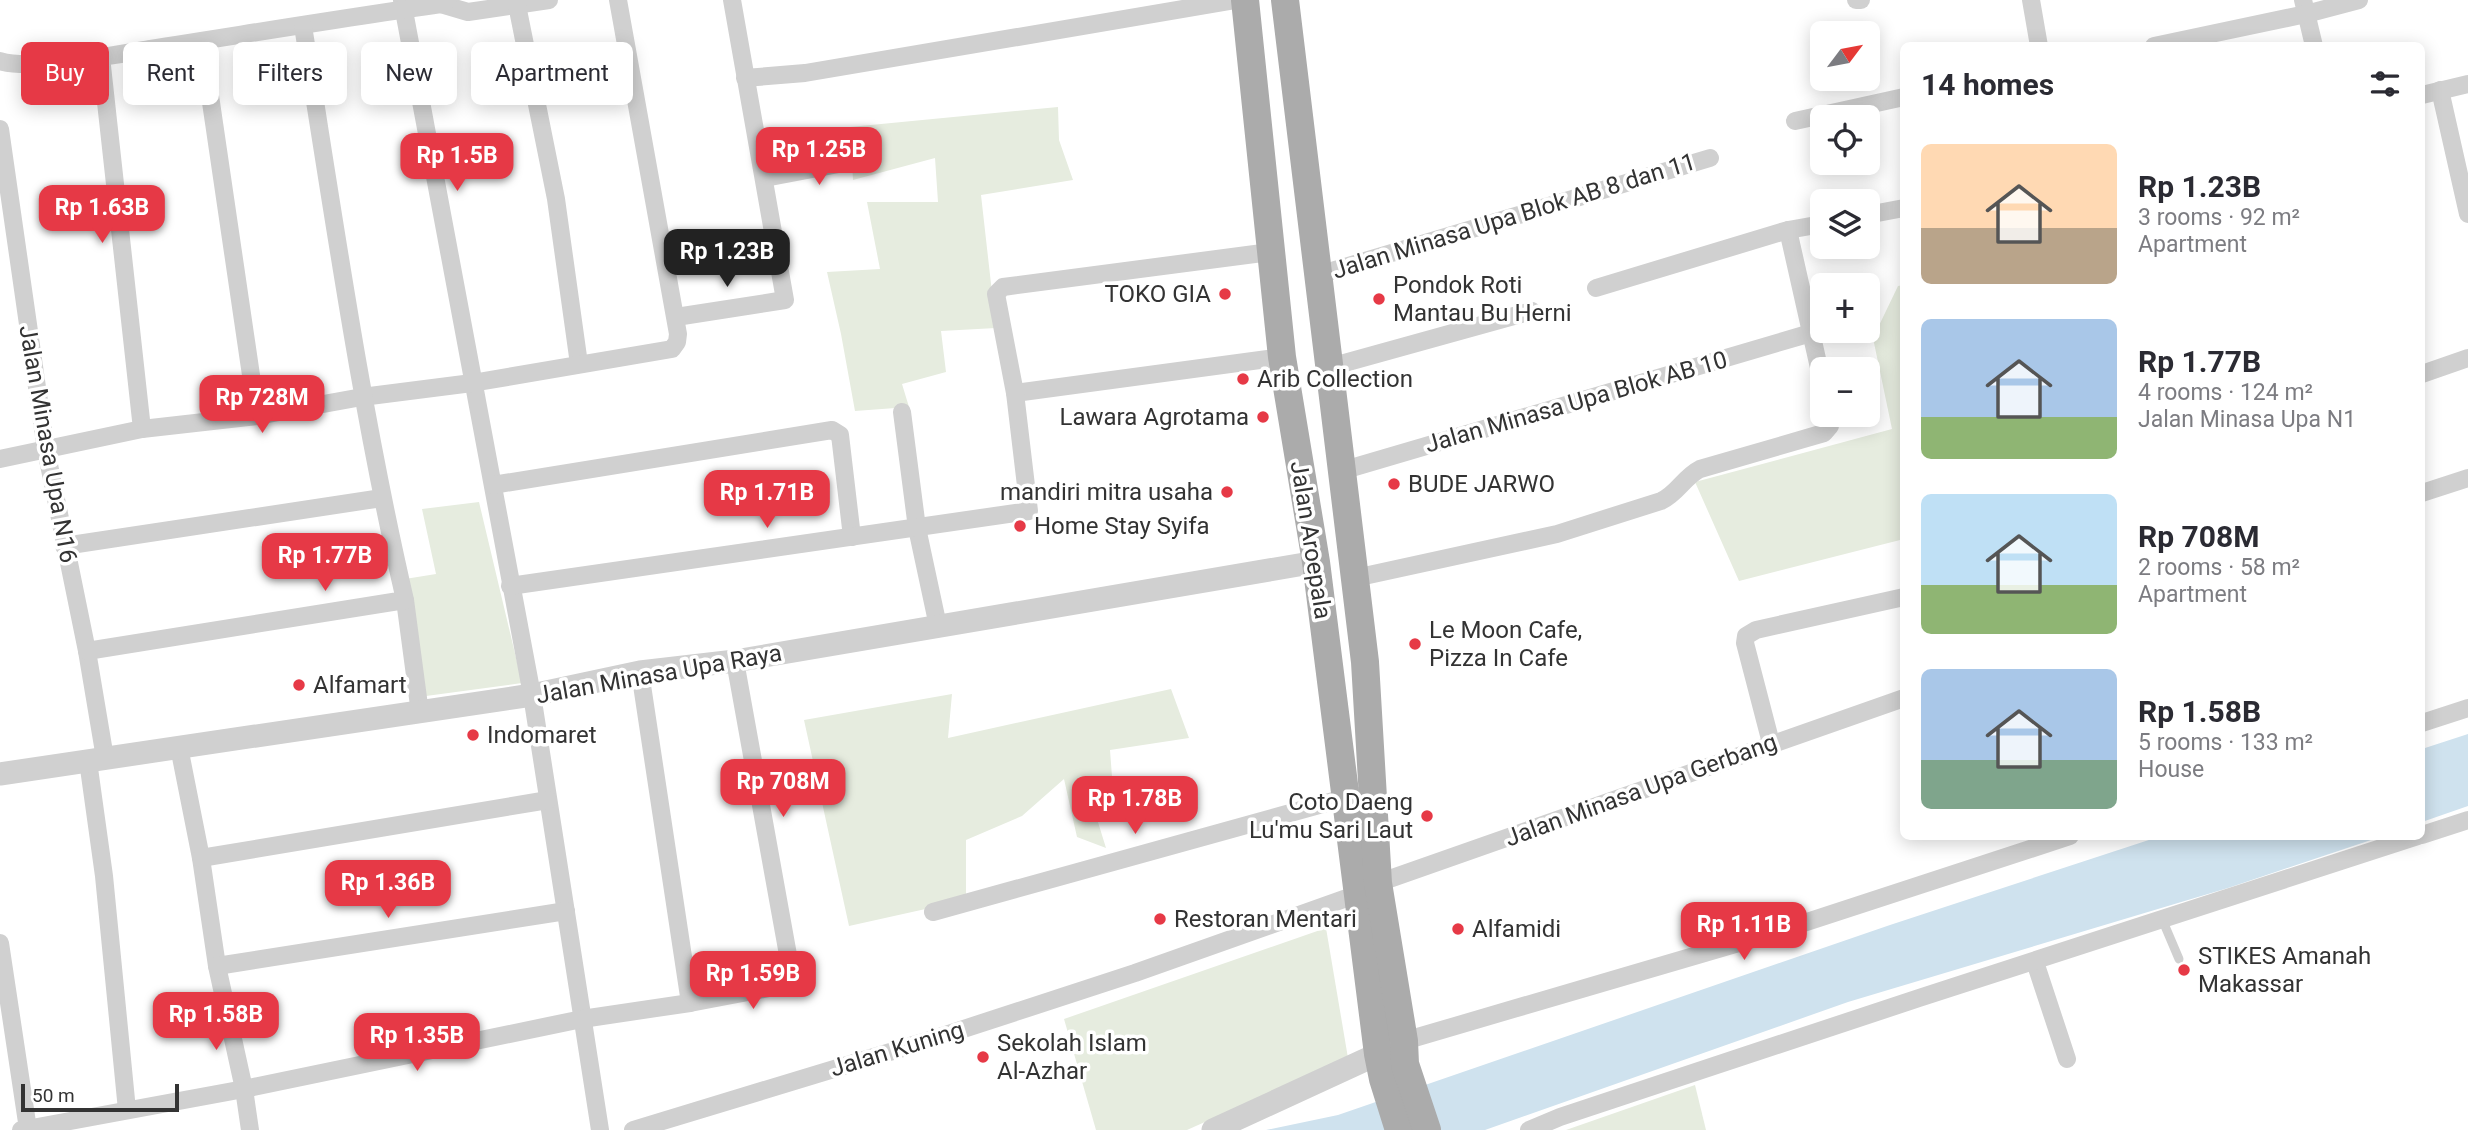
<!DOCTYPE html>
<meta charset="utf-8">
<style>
:root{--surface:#fff;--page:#f2f2f3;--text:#2b2b33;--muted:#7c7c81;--accent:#e63946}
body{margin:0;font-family:Roboto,sans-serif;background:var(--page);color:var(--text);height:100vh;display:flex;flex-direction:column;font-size:26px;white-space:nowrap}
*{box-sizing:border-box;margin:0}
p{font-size:23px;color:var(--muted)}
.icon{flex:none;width:38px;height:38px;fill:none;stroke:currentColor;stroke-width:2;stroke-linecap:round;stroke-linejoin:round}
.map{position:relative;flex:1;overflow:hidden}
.side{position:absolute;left:1900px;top:42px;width:525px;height:798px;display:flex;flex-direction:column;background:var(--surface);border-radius:10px;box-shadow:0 4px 18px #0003}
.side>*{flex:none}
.guide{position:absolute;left:21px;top:42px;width:665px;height:63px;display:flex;gap:14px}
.needle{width:46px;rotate:58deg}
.tools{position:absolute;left:1810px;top:21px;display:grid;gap:14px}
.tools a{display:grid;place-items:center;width:70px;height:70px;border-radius:10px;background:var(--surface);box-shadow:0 4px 18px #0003;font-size:35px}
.scale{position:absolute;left:21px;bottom:18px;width:158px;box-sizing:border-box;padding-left:7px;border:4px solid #333;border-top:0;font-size:19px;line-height:24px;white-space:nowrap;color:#333;-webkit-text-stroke:5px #fff;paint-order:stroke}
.price{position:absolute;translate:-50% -60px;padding:0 16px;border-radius:14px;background:var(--accent);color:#fff;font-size:23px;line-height:46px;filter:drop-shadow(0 2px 4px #0008)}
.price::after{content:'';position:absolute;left:50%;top:42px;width:21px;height:16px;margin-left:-10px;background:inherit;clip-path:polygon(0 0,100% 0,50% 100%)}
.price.active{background:#222;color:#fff}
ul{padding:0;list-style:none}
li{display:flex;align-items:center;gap:21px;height:175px;padding:0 21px}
li span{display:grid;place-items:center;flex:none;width:196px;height:140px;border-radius:10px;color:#555}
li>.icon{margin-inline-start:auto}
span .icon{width:84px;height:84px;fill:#fffc;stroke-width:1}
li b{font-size:30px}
h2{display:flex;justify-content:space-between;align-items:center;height:84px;padding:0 21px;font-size:30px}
.pill{padding:0 24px;border-radius:10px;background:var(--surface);box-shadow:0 4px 18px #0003;font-size:24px;line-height:63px}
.pill.active{background:var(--accent);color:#fff}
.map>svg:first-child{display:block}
</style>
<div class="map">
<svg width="2468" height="1130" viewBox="0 0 2468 1130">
<rect width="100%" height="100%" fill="#fff"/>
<!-- green -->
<g fill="#e6ecdf">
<polygon points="1058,107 1059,140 1073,180 981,195 996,328 941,331 946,372 902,384 909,407 855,411 841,334 827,272 880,269 867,202 938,202 935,158 853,180 850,127"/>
<polygon points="1904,285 1904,539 1739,581 1695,482 1892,429 1873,338 1898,286"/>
<polygon points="479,502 522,683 426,696 405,579 436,574 422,509"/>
<polygon points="1171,689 1189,738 1110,750 1113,790 1089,793 1106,848 1077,837 1064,779 1022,816 966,840 966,900 849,926 804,720 952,694 948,738"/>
<polygon points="1326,928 1348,1058 1187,1130 1096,1130 1064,1019"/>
<polygon points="1695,1085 1706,1130 1566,1130"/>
</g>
<!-- water -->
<g fill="#cfe2ee">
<polygon points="2468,734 2468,806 2422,822 2422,749"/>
<polygon points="2158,837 2380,837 2228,888 1848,1002 1485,1130 1266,1130 1338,1115 1890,925"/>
</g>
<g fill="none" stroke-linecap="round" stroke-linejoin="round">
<!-- service -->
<polyline stroke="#d0d0d0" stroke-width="9" points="2162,919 2179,959"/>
<!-- minor -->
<g stroke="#d0d0d0" stroke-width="18">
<polyline points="402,0 532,695 600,1130"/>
<polyline points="1856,0 1861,0"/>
<polyline points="2031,0 2039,46"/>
<polyline points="2303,0 2314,46"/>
<polyline points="441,4 468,12 549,0"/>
<polyline points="517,5 556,199 579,364"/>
<polyline points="202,41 257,416"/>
<polyline points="2154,46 2306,14 2359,0"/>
<polyline points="101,57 142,429"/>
<path d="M0,61C30,71 115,55 149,49C246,34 343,18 441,4L448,0"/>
<polyline points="745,78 805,73 1236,0"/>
<polyline points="2440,90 2468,214"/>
<polyline points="2422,95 2468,84"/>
<polyline points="1795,121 1904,97"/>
<polyline points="0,129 46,450 87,651 105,758"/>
<polyline points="765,178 865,159"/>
<polyline points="1867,215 1904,208"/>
<polyline points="1788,230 1822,381"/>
<polyline points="1318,275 1710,158"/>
<polyline points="1596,288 1788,230 1822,224"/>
<polyline points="676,317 785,300 732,0"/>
<polyline points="1330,367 1532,311"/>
<polyline points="2422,374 2468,358"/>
<polyline points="1015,393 1282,357"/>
<polyline points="902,412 917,528 938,626"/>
<polyline points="0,459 142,429 257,416 362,397 472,383 672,349 677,342 678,334 618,0"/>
<polyline points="1341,471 1811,333"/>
<polyline points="493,485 832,430 840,435 852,537"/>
<polyline points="2422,493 2468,478"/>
<polyline points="64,546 382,498"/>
<path d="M1355,578L1557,534L1661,501C1677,494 1684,477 1700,469L1824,433L1830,426L1829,415"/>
<polyline points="510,586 1029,511 1015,393 996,294 1003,287 1270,252"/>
<polyline points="405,600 420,713"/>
<path d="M87,651L405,600C361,410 334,218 303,26"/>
<polyline points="640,672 690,1003"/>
<polyline points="2422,723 2468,708"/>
<polyline points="1771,743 1745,643 1746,636 1756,630 1904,597"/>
<polyline points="179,747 201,858 217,966 244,1089 250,1130"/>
<polyline points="88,761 104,876 127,1110"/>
<polyline points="2422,835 2468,820"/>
<polyline points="201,858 548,800"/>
<polyline points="1378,883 1904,698"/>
<polyline points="933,912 1355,795"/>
<polyline points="0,943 28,1129"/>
<polyline points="2035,962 2067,1059"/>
<polyline points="217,966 566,911"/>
<polyline points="1404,1041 1776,932 2070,836"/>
<polyline points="21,1130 244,1089 582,1019 690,1003 790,984 792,977 735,661"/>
<polyline points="633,1130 936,1038 1135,973 1358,894"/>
<polyline points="1529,1130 1560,1117 1919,998 2418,836"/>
</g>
<!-- tertiary -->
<g stroke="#d0d0d0" stroke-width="23">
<polyline points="0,774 532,695 640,672 735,661 1316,562"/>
<polyline points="1213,1130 1378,1054"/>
</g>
<!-- primary -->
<g stroke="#ababab" stroke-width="28">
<polyline points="1245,0 1282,357 1316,562 1378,1054 1383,1079 1399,1130"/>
<polyline points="1285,0 1365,662 1378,883 1404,1041 1405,1064 1427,1130"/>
</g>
</g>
<!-- markers -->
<g fill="#e63946" stroke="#fff" stroke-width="2.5">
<circle cx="1225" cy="294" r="7"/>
<circle cx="1379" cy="299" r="7"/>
<circle cx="1243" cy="379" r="7"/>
<circle cx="1263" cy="417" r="7"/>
<circle cx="1394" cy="484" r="7"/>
<circle cx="1227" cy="492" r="7"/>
<circle cx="1020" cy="526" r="7"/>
<circle cx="1415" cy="644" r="7"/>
<circle cx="299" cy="685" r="7"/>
<circle cx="473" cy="735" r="7"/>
<circle cx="1427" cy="816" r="7"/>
<circle cx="1160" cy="919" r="7"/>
<circle cx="1458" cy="929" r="7"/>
<circle cx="2184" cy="970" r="7"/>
<circle cx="983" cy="1057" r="7"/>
</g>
<g text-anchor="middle" stroke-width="7" stroke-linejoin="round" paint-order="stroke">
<!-- street labels -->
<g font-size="24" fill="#333" stroke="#fff">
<text transform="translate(1514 216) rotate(-17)" y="8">Jalan Minasa Upa Blok AB 8 dan 11</text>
<text transform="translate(1576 402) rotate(-16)" y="8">Jalan Minasa Upa Blok AB 10</text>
<text transform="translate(48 444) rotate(80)" y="8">Jalan Minasa Upa N16</text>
<text transform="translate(1311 540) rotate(81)" y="8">Jalan Aroepala</text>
<text transform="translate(659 674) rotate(-10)" y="8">Jalan Minasa Upa Raya</text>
<text transform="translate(1641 790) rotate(-20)" y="8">Jalan Minasa Upa Gerbang</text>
<text transform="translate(897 1049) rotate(-17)" y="8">Jalan Kuning</text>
</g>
<!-- poi labels -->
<g font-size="24" fill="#333" stroke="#fff" text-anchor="start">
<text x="1393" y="293">Pondok Roti<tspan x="1393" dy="28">Mantau Bu Herni</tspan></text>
<text x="1211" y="302" text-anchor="end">TOKO GIA</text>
<text x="1257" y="387">Arib Collection</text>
<text x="1249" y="425" text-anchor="end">Lawara Agrotama</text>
<text x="1408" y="492">BUDE JARWO</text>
<text x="1213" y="500" text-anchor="end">mandiri mitra usaha</text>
<text x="1034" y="534">Home Stay Syifa</text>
<text x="1429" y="638">Le Moon Cafe,<tspan x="1429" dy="28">Pizza In Cafe</tspan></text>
<text x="313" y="693">Alfamart</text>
<text x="487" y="743">Indomaret</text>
<text x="1413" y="810" text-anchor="end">Coto Daeng<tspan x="1413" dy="28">Lu'mu Sari Laut</tspan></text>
<text x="1174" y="927">Restoran Mentari</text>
<text x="1472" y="937">Alfamidi</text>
<text x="2198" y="964">STIKES Amanah<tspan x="2198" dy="28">Makassar</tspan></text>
<text x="997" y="1051">Sekolah Islam<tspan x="997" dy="28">Al-Azhar</tspan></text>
</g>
</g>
</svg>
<div class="tools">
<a><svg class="needle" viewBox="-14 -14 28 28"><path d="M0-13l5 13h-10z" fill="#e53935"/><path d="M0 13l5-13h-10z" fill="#7c7c81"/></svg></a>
<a><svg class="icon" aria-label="locate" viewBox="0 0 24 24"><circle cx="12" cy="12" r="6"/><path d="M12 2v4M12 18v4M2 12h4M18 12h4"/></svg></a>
<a><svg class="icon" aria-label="layers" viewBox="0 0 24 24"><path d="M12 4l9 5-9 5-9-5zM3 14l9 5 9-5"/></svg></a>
<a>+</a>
<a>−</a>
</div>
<div class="scale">50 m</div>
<b class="price" style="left:819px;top:187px">Rp 1.25B</b>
<b class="price" style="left:457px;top:193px">Rp 1.5B</b>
<b class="price" style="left:102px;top:245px">Rp 1.63B</b>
<b class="price active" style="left:727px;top:289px">Rp 1.23B</b>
<b class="price" style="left:262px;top:435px">Rp 728M</b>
<b class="price" style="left:767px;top:530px">Rp 1.71B</b>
<b class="price" style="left:325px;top:593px">Rp 1.77B</b>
<b class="price" style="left:783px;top:819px">Rp 708M</b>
<b class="price" style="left:1135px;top:836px">Rp 1.78B</b>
<b class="price" style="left:388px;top:920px">Rp 1.36B</b>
<b class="price" style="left:1744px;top:962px">Rp 1.11B</b>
<b class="price" style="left:753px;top:1011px">Rp 1.59B</b>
<b class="price" style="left:216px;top:1052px">Rp 1.58B</b>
<b class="price" style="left:417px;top:1073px">Rp 1.35B</b>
<div class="guide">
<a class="pill active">Buy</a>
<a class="pill">Rent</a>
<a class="pill">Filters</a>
<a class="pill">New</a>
<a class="pill">Apartment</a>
</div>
<section class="side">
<h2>14 homes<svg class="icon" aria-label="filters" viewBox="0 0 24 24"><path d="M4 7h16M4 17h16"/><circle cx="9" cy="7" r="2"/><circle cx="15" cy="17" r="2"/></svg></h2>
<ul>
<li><span style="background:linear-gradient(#ffd9b3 60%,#b9a48a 0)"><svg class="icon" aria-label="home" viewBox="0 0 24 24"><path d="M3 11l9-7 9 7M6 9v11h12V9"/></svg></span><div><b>Rp 1.23B</b><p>3 rooms · 92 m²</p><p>Apartment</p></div></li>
<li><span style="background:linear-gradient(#a9c7e8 70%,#8fb573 0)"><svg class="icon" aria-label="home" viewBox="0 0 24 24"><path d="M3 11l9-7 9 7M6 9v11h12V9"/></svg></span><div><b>Rp 1.77B</b><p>4 rooms · 124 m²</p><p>Jalan Minasa Upa N1</p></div></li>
<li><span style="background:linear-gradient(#bfe0f5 65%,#8fb573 0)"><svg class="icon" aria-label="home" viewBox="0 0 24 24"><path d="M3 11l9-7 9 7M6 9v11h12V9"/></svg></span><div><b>Rp 708M</b><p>2 rooms · 58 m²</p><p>Apartment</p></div></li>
<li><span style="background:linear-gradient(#a9c7e8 65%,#7fa58c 0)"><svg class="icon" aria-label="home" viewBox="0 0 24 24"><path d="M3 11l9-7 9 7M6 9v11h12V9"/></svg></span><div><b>Rp 1.58B</b><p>5 rooms · 133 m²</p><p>House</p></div></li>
</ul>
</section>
</div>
